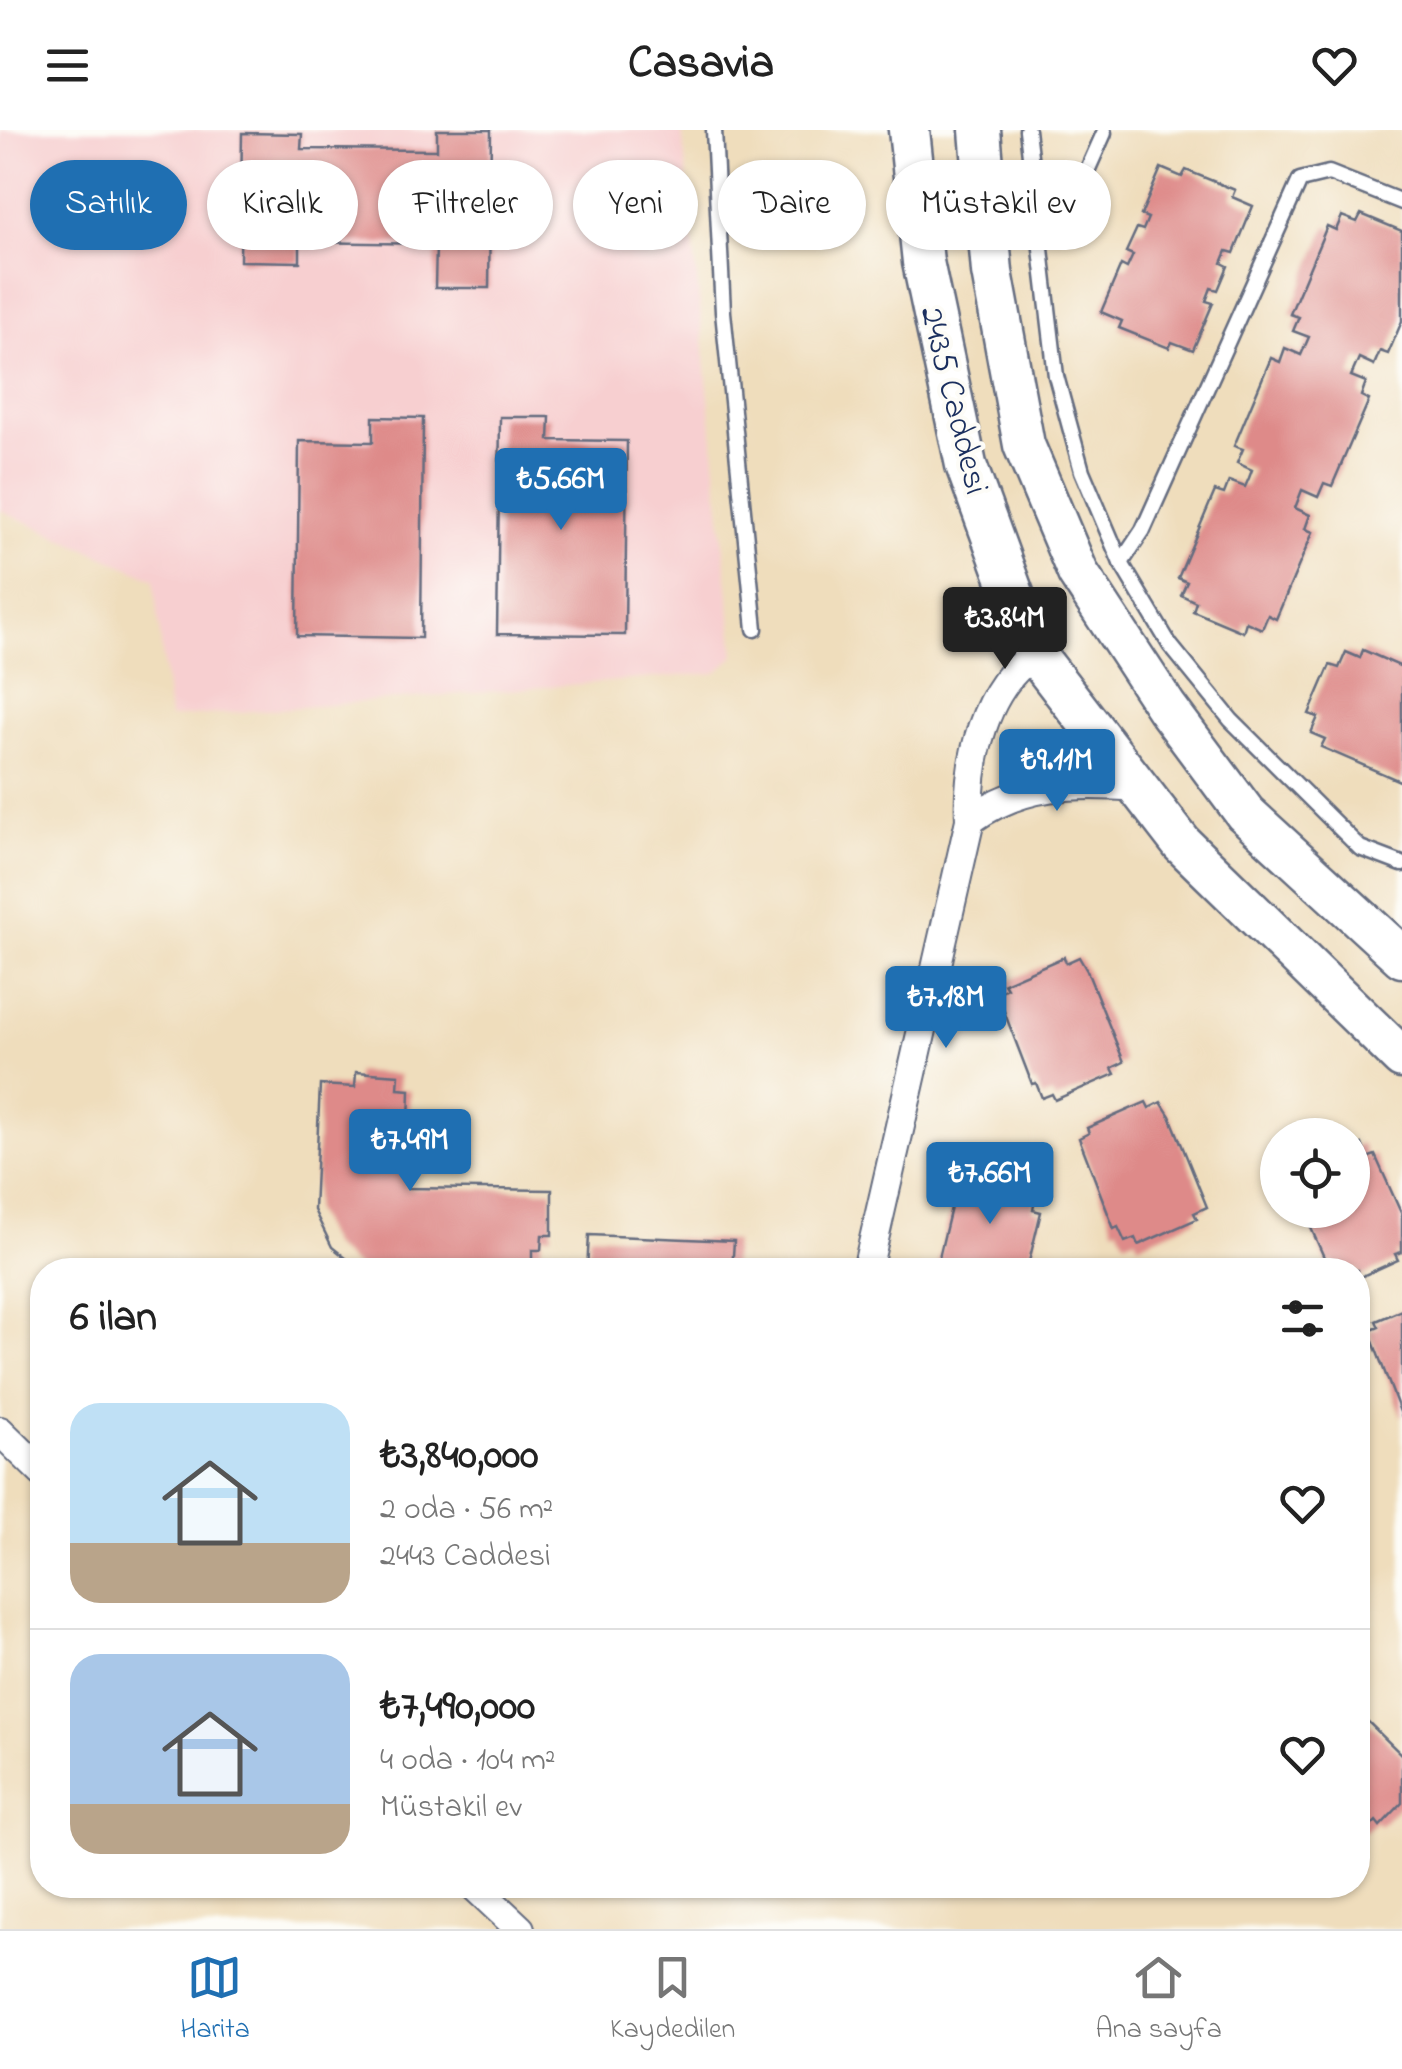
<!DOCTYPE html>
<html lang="tr">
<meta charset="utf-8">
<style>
:root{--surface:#fff;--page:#f6f6f6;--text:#222;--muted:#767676;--line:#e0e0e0;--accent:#1f6fb2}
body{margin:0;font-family:"Indie Flower",sans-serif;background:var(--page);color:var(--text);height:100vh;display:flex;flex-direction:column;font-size:38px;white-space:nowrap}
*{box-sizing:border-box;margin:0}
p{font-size:32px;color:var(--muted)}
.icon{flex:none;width:55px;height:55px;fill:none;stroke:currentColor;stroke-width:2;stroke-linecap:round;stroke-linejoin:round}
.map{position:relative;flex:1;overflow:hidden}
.details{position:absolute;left:30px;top:1128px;width:1340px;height:640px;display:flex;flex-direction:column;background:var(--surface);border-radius:40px;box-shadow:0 2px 8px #0004}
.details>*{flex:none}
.guide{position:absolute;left:30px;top:30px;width:1342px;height:90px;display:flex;gap:20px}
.buttons{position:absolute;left:1260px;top:988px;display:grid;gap:20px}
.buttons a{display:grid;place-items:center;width:110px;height:110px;border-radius:50%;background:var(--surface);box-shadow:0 2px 8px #0004;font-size:50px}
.price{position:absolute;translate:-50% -85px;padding:0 22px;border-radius:10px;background:var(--accent);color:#fff;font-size:32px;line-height:65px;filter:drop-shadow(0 2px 5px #0008)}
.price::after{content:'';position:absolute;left:50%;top:60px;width:30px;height:22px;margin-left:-15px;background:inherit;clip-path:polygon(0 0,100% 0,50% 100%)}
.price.current{background:#222;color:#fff}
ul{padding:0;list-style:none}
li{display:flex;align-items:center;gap:30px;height:250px;padding:0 40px}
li+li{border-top:2px solid var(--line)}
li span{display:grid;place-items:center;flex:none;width:280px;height:200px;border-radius:30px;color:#555}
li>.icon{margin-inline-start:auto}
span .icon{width:120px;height:120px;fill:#fffc;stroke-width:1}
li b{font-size:42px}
h2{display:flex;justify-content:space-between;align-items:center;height:120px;padding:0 40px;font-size:42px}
.pill{padding:0 35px;border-radius:45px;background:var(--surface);box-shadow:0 2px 8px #0004;font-size:35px;line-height:90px}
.pill.current{background:var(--accent);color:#fff}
header{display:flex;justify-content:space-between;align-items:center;height:130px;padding:0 40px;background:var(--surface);font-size:45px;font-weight:700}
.dock{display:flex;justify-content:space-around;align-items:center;height:140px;border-top:2px solid var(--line);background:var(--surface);font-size:28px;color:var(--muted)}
.dock a{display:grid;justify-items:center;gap:5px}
.dock .current{color:var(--accent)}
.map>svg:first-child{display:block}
</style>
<header><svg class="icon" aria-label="menu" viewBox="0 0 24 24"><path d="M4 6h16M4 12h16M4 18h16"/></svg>Casavia<svg class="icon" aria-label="heart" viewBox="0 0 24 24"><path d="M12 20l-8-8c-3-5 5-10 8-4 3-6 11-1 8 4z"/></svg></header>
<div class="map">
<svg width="1402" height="1799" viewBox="0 0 1402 1799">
<rect width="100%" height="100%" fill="#fdfcf7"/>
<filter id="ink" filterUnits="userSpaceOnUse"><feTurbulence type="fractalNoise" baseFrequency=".01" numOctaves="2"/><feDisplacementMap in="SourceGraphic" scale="20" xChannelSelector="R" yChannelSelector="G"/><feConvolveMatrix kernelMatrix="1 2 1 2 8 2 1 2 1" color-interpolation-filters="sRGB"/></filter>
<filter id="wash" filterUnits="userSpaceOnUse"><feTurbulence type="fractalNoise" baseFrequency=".0048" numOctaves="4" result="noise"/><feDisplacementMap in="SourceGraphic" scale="40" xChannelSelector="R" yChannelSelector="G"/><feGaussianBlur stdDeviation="2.25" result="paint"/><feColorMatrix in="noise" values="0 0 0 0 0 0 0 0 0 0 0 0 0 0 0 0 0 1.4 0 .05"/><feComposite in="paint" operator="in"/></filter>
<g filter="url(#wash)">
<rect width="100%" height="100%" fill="#efddbc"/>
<!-- built -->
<polygon fill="#f7cfd0" points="0,0 682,0 735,526 716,543 169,588 154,449 0,380"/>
<g id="blocks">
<!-- building -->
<g fill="#de8a89">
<polygon points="437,0 491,0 489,158 435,158 436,114 300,112 300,132 240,131 242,3 302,4 301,19 437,20"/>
<polygon points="1161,38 1182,47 1186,40 1235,60 1232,67 1253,76 1234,123 1227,121 1222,133 1228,136 1218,160 1211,158 1206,171 1213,173 1193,220 1172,212 1169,218 1119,198 1122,191 1101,182 1121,135 1127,138 1133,125 1126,122 1137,98 1143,100 1148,88 1141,85"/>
<polygon points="1361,84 1402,101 1402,191 1388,224 1380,221 1374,235 1359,228 1351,246 1366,252 1361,266 1369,270 1332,356 1324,353 1318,367 1302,360 1295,378 1310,385 1305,399 1313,402 1276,489 1268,485 1262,499 1246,492 1243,502 1193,481 1196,472 1181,465 1187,452 1178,448 1215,361 1224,364 1229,351 1245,357 1249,348 1252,340 1237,333 1243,319 1234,316 1271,228 1280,232 1285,218 1301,225 1309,207 1293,201 1299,187 1290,184 1327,96 1336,100 1342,86 1357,92"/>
<polygon points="373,287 423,288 421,508 297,506 299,311 373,312"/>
<polygon points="500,287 550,287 549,310 627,311 625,505 497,504"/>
<polygon points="1363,520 1402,537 1402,652 1321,617 1325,609 1311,603 1318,587 1309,584 1330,535 1339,538 1346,522 1360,528"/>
<polygon points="1064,827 1066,833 1079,827 1087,841 1124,932 1112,938 1115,944 1055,970 1052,964 1042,968 1036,953 1032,954 997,863 1007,858 1004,853"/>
<polygon points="356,942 399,945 398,959 410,960 407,1058 552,1060 552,1105 542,1105 541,1120 532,1120 532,1140 361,1140 332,1117 314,1080 320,955 355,957"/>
<polygon points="1146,972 1149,978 1161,972 1170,986 1207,1077 1194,1083 1197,1089 1138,1115 1135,1108 1125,1112 1118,1097 1114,1099 1079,1008 1089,1003 1087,998"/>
<polygon points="1362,1014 1367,1028 1375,1025 1402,1085 1402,1122 1395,1124 1398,1130 1358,1148 1358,1140 1337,1140 1333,1132 1327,1134 1303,1080 1352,1080 1352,1018"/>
<polygon points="982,1043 1025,1054 1023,1062 1036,1065 1033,1080 1041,1082 1027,1140 936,1140 955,1061 962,1063 965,1048 980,1052"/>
<polygon points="589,1105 734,1111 732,1140 587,1140"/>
<polygon points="1402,1180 1402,1287 1369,1201 1379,1197 1376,1191"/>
<polygon points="1358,1582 1402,1625 1402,1673 1380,1696 1376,1691 1365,1702 1358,1695"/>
</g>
</g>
</g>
<g filter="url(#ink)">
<use href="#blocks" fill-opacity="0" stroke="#656c7f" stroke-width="2.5"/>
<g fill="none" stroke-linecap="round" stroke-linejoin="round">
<defs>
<g id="lane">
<polyline points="714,0 723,182 755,499"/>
<polyline points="1027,0 1056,246 1082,341 1121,433 1170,515 1231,590 1360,718 1402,734"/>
<polyline points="1037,97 1063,95 1104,3"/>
<polyline points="1121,433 1143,400 1300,50 1329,43 1402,72"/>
</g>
<g id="street">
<path d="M970,690C1021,653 1076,652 1137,657"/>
<path d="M867,1140L970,690C967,632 984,557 1035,524"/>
<polyline points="0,1301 42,1342"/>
<polyline points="473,1755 520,1799"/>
</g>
<g id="secondary">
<polyline points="909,0 923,132 966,335 1035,524 1182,714 1402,928"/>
<polyline points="980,0 992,142 1024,315 1078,443 1166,577 1245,683 1402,827"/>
</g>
</defs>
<!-- lane casing -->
<use href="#lane" stroke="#656c7f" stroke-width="19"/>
<!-- street casing -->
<use href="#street" stroke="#656c7f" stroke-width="32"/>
<!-- secondary casing -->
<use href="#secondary" stroke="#656c7f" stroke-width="45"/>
<!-- lane -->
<use href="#lane" stroke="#fff" stroke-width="14"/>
<!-- street -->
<use href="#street" stroke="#fff" stroke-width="28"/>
<!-- secondary -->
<use href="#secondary" stroke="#fff" stroke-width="40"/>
</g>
</g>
<g text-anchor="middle" stroke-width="8" stroke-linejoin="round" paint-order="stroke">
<!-- street labels -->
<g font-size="35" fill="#1b2f5e" stroke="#fdfcf7">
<text transform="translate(956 270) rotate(76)" y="12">2435 Caddesi</text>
</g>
</g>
</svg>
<div class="buttons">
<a><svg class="icon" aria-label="locate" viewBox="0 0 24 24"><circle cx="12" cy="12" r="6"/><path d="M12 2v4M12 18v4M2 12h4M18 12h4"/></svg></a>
</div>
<b class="price" style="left:561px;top:403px">₺5.66M</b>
<b class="price current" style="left:1005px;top:542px">₺3.84M</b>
<b class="price" style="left:1057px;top:684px">₺9.11M</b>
<b class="price" style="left:946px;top:921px">₺7.18M</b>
<b class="price" style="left:410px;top:1064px">₺7.49M</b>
<b class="price" style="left:990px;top:1097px">₺7.66M</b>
<div class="guide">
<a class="pill current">Satılık</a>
<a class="pill">Kiralık</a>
<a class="pill">Filtreler</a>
<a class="pill">Yeni</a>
<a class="pill">Daire</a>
<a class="pill">Müstakil ev</a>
</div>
<section class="details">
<h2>6 ilan<svg class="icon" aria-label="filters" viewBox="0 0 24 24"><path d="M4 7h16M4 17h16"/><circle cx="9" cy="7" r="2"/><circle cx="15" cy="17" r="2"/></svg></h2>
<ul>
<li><span style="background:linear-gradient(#bfe0f5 70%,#b9a48a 0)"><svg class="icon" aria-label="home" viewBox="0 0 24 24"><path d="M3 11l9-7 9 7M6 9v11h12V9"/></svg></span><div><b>₺3,840,000</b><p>2 oda · 56 m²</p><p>2443 Caddesi</p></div><svg class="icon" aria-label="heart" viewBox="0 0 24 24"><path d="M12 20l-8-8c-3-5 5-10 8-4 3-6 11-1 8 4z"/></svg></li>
<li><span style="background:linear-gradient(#a9c7e8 75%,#b9a48a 0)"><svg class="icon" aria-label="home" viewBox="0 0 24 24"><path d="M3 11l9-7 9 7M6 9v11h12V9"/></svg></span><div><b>₺7,490,000</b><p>4 oda · 104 m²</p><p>Müstakil ev</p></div><svg class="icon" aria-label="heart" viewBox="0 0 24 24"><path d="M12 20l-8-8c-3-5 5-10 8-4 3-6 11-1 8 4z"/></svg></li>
</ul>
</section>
</div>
<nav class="dock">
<a class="current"><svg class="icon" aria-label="map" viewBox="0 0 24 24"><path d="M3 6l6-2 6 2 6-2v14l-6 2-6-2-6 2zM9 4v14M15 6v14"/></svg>Harita</a>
<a><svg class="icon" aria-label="saved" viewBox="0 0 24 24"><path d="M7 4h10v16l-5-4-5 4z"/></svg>Kaydedilen</a>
<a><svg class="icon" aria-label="home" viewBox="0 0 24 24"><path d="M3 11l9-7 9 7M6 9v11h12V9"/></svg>Ana sayfa</a>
</nav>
